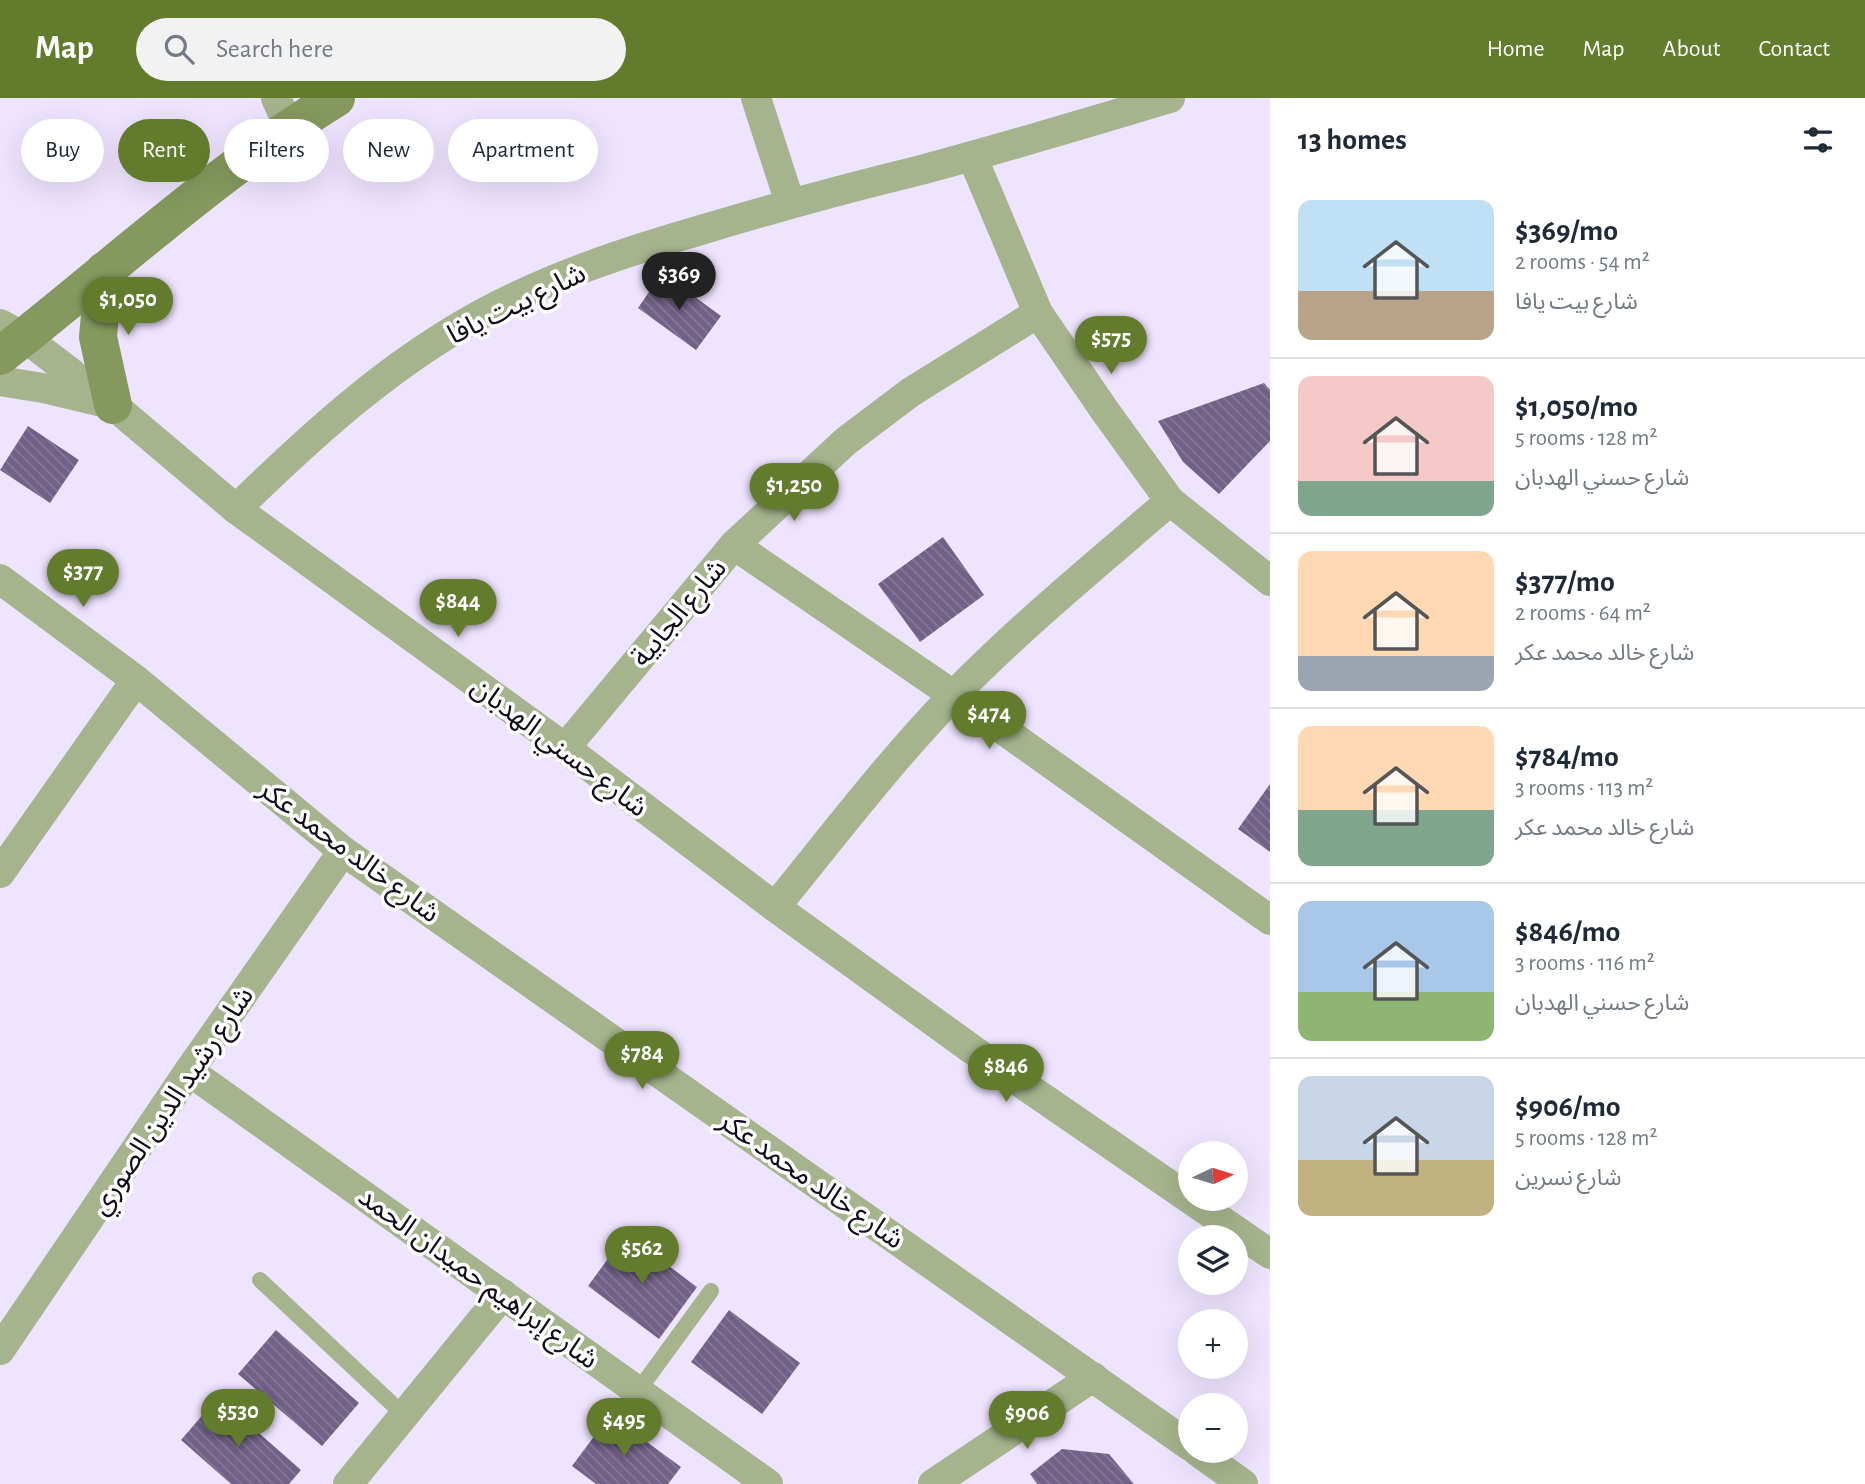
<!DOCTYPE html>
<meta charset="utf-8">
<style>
:root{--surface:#fff;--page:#f2f2f3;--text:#1f2937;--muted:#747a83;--line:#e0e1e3;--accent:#637b2d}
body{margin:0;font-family:"Alegreya Sans","Noto Sans Arabic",sans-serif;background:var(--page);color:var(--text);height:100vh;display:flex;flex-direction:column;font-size:26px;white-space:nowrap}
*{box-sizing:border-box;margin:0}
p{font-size:23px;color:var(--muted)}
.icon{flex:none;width:38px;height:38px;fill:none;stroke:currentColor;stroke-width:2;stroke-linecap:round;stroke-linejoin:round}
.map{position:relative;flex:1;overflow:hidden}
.drawer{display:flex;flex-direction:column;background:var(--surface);width:595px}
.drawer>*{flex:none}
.guide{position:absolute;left:21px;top:21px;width:665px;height:63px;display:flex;gap:14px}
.needle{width:46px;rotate:86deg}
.fabs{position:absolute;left:1178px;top:1043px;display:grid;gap:14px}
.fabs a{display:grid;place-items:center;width:70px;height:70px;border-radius:50%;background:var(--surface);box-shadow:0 7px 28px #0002;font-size:35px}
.price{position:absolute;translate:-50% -60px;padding:0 16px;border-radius:24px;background:var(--accent);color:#fff;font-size:23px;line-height:46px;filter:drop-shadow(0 2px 4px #0008)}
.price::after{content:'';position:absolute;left:50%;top:42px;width:21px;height:16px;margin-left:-10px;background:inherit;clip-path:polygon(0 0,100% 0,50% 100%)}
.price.on{background:#222;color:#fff}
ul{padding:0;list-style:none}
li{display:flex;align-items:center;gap:21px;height:175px;padding:0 28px}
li+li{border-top:2px solid var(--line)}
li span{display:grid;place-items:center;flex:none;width:196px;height:140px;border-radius:14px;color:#555}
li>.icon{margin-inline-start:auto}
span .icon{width:84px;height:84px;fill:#fffc;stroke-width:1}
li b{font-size:30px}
h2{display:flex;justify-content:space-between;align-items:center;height:84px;padding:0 28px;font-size:30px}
.chip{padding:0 24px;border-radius:32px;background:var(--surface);box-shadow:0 7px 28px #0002;font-size:24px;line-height:63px}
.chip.on{background:var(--accent);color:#fff}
header{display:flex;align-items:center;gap:42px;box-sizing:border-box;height:98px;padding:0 35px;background:var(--accent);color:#fff}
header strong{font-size:33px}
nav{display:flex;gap:38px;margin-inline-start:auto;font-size:24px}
.search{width:490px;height:63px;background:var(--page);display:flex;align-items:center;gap:18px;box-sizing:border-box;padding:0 24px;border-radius:38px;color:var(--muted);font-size:26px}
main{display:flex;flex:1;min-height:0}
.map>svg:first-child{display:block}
</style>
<header>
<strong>Map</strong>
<div class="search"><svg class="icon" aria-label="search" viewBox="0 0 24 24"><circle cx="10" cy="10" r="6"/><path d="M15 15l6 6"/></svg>Search here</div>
<nav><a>Home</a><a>Map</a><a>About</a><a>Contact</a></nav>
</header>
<main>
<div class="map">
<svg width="1270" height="1386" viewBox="0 0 1270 1386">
<defs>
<pattern id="building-back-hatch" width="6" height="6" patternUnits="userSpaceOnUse" patternTransform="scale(1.75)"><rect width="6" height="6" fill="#716087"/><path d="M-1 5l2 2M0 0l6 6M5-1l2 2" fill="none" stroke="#867a96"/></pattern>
</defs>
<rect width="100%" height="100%" fill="#efe4ff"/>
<!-- building -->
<g fill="url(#building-back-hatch)">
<polygon points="662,175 721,218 696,252 638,210"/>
<polygon points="1264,285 1270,292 1270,343 1219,396 1183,364 1158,323"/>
<polygon points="28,328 79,362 50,405 0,372"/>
<polygon points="943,439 984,497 920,544 878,486"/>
<polygon points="1270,686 1270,754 1238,731"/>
<polygon points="626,1136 697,1189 659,1241 588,1188"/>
<polygon points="729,1212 800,1265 762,1316 691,1264"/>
<polygon points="276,1232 359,1305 322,1348 238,1276"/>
<polygon points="218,1299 301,1372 289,1386 231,1386 181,1342"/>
<polygon points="610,1317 681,1369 668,1386 596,1386 572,1368"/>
<polygon points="1062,1351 1109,1356 1134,1386 1037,1386 1030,1376"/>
</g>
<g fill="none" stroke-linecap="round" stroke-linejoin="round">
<!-- lane -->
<g stroke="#a5b48d" stroke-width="16">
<polyline points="260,1182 404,1317"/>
<polyline points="638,1293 711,1193"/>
</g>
<!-- street -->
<g stroke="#a5b48d" stroke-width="30">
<polyline points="276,0 289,29"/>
<polyline points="756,0 790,105"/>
<polyline points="972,58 1038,215 1105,313 1170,403 1270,483"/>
<polyline points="0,226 24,239 113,307 236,411 565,650 775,809 973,952 1270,1156"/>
<polyline points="0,283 43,290 102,304"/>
<path d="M236,411C311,338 387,268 480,217C549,179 625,154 701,132C774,110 847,90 921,72C1004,50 1087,25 1170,0"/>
<polyline points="734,447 984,618 1270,822"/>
<polyline points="0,481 136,582 343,753 1190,1348"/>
<polyline points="565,650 734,447 846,343 911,294 1038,215"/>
<polyline points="0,775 136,582"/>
<path d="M775,809C833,738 889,664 953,598C1021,528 1097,466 1170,403"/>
<polyline points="189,973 768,1386"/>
<polyline points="0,1252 189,973 343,753"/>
<polyline points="1197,1353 1243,1386"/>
<polyline points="348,1386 503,1196"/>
<polyline points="933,1386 1093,1279"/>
</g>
<!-- secondary -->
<g stroke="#85995e" stroke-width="38">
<polyline points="104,173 98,239 113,307"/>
<path d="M0,258C110,172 217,73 336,0"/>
</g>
</g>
<g text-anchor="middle" stroke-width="7" stroke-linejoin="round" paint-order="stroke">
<!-- street labels -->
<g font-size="28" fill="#120b1a" stroke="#fff">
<text transform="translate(516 205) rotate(-26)" y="10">شارع بيت يافا</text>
<text transform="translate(678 514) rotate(-50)" y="10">شارع الجابية</text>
<text transform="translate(560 648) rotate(37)" y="10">شارع حسني الهدبان</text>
<text transform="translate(350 752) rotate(37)" y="10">شارع خالد محمد عكر</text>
<text transform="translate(171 1002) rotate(-56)" y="10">شارع رشيد الدين الصوري</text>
<text transform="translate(812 1081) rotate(35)" y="10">شارع خالد محمد عكر</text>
<text transform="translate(479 1179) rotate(36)" y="10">شارع إبراهيم حميدان الحمد</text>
</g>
</g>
</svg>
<div class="fabs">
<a><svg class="needle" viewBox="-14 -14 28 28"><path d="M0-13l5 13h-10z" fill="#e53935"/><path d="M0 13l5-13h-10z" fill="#747a83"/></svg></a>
<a><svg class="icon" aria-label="layers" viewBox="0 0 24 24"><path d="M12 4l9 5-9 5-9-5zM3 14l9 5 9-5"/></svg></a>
<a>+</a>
<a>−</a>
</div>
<b class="price on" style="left:679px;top:214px">$369</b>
<b class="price" style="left:128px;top:239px">$1,050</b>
<b class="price" style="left:1111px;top:278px">$575</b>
<b class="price" style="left:794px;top:425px">$1,250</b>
<b class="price" style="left:83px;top:511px">$377</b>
<b class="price" style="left:458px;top:541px">$844</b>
<b class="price" style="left:989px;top:653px">$474</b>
<b class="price" style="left:642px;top:993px">$784</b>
<b class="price" style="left:1006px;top:1006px">$846</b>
<b class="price" style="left:642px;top:1188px">$562</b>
<b class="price" style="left:238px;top:1351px">$530</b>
<b class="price" style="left:1027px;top:1353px">$906</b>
<b class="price" style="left:624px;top:1360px">$495</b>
<div class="guide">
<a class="chip">Buy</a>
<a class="chip on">Rent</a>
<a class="chip">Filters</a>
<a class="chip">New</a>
<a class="chip">Apartment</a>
</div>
</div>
<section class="drawer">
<h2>13 homes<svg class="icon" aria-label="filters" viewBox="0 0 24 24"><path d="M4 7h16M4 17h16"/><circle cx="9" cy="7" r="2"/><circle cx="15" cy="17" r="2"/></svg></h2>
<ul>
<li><span style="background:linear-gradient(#bfe0f5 65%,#b9a48a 0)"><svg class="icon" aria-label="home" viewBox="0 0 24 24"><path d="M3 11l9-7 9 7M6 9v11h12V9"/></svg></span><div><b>$369/mo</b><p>2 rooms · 54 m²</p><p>شارع بيت يافا</p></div></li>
<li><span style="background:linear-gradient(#f6c9c9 75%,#7fa58c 0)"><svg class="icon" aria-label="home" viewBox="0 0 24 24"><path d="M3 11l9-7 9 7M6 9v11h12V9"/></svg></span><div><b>$1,050/mo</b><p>5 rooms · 128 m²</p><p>شارع حسني الهدبان</p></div></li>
<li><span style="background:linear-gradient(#ffd9b3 75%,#9aa5b1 0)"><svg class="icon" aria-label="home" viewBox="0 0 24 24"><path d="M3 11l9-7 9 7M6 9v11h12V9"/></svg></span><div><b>$377/mo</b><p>2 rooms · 64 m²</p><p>شارع خالد محمد عكر</p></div></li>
<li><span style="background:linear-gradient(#ffd9b3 60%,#7fa58c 0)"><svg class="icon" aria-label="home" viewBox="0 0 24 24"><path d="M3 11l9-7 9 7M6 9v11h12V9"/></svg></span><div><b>$784/mo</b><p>3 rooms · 113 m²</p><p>شارع خالد محمد عكر</p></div></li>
<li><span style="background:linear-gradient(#a9c7e8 65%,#8fb573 0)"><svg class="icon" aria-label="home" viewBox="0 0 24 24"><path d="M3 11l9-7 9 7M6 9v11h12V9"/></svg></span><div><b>$846/mo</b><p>3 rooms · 116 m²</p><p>شارع حسني الهدبان</p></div></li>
<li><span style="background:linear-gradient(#c9d6e8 60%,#c2b280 0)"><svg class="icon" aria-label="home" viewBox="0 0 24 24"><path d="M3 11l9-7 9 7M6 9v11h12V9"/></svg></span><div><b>$906/mo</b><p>5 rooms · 128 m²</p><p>شارع نسرين</p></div></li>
</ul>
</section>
</main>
